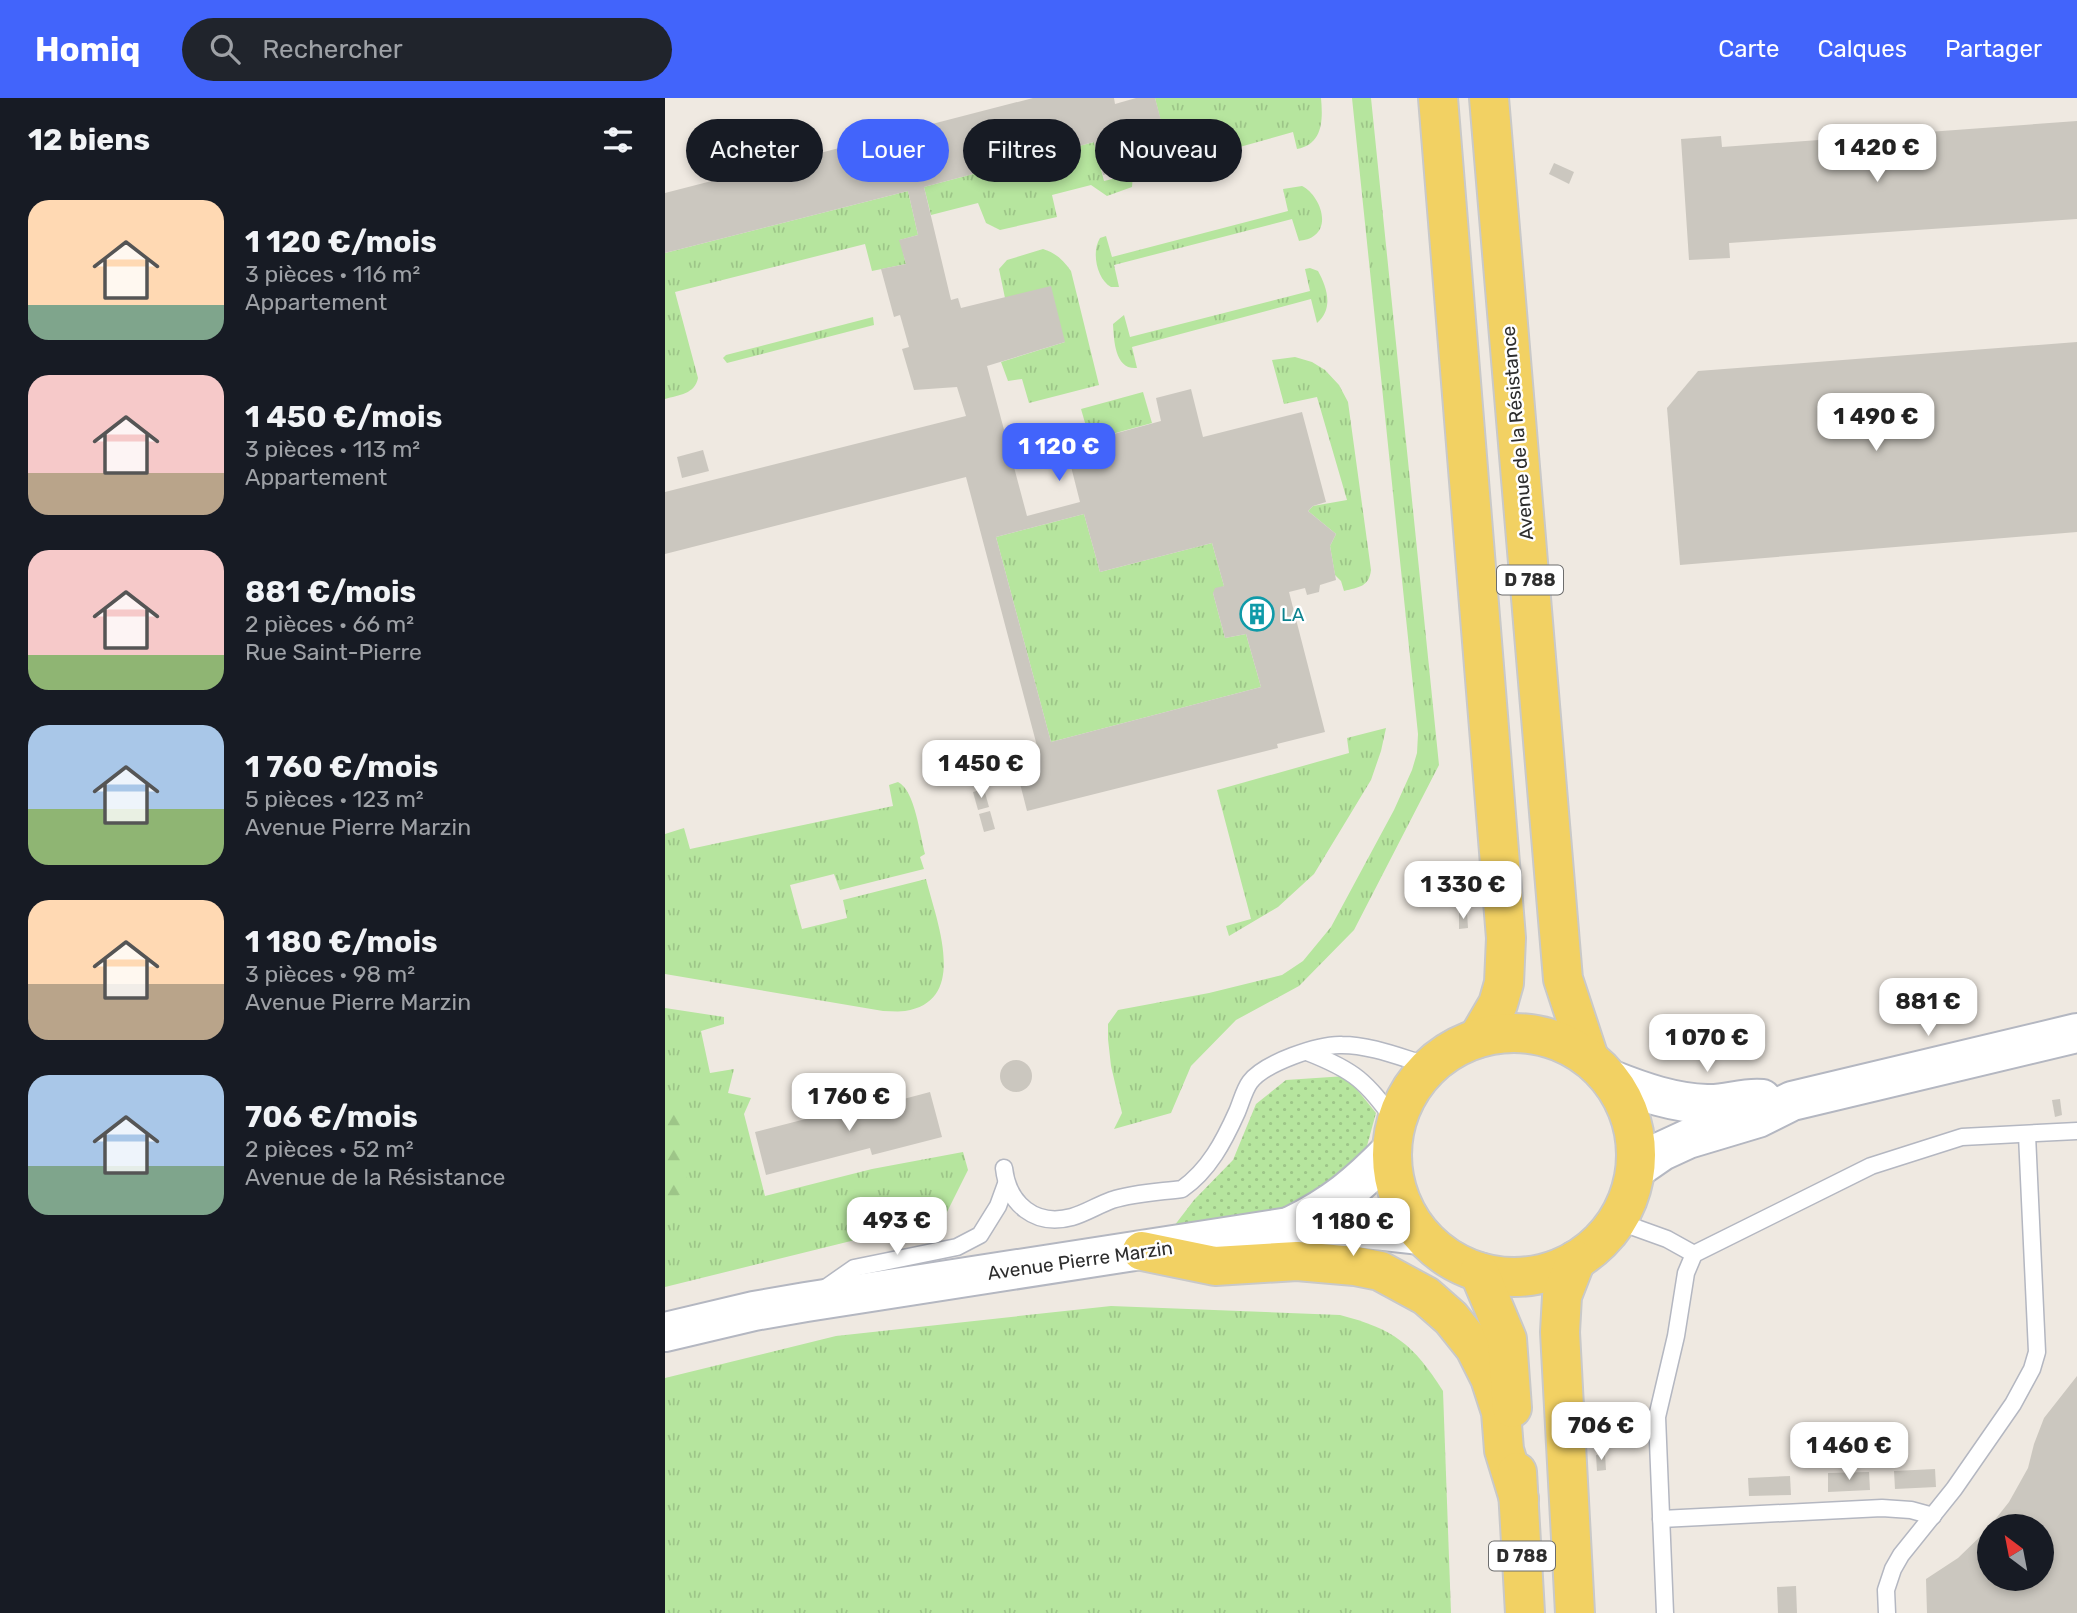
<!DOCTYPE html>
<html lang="fr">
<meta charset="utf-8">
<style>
:root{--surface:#171b24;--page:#20242c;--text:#f1f3f6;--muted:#9ea1a6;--accent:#4264fb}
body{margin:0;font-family:Rubik,sans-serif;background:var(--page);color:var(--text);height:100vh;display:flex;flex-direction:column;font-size:26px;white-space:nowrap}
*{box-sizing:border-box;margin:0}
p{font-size:23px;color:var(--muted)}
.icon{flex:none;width:38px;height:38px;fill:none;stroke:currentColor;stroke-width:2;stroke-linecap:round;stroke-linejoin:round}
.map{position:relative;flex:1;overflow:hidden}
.side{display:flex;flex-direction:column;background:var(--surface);width:665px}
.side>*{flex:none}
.hud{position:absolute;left:21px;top:21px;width:665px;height:63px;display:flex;gap:14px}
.needle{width:46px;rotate:328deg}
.tools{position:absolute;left:1312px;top:1416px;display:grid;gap:14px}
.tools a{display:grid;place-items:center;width:77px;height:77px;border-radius:50%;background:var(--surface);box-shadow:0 4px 10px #0003;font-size:35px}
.price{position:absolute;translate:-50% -60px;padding:0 16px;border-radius:14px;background:#fff;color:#222;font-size:23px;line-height:46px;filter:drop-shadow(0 2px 4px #0008)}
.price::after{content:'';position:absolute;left:50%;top:42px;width:21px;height:16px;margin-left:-10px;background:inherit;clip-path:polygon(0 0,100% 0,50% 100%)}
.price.on{background:var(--accent);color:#fff}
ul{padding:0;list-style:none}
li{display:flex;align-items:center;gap:21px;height:175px;padding:0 28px}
li span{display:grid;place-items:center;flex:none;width:196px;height:140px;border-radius:21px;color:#555}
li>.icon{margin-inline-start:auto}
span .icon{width:84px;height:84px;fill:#fffc;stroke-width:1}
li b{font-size:30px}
h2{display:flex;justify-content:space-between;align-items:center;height:84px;padding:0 28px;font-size:30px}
.pill{padding:0 24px;border-radius:32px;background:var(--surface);box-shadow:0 4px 10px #0003;font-size:24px;line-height:63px}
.pill.on{background:var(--accent);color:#fff}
header{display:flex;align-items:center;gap:42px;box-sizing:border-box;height:98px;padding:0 35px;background:var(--accent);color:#fff}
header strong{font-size:33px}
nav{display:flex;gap:38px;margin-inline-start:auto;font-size:24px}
.search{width:490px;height:63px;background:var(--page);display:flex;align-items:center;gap:18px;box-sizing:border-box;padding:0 24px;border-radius:38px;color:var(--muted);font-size:26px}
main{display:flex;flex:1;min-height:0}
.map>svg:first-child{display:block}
</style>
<header>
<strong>Homiq</strong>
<div class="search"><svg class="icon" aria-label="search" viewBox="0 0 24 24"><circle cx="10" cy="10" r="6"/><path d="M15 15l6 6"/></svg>Rechercher</div>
<nav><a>Carte</a><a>Calques</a><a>Partager</a></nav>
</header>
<main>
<section class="side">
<h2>12 biens<svg class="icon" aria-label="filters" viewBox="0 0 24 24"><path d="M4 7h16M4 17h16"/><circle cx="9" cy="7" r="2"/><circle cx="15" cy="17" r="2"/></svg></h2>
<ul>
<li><span style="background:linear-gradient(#ffd9b3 75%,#7fa58c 0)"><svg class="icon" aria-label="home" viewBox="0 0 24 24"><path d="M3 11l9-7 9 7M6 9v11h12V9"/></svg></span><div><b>1 120 €/mois</b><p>3 pièces · 116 m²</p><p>Appartement</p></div></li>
<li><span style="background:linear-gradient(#f6c9c9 70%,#b9a48a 0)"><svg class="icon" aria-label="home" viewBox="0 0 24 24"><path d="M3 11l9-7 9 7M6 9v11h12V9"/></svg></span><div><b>1 450 €/mois</b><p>3 pièces · 113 m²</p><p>Appartement</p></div></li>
<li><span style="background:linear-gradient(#f6c9c9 75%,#8fb573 0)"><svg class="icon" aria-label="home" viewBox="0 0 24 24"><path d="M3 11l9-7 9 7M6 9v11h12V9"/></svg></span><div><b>881 €/mois</b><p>2 pièces · 66 m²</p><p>Rue Saint-Pierre</p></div></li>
<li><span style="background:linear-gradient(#a9c7e8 60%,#8fb573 0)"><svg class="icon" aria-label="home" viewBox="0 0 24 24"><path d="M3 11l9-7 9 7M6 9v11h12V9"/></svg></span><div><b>1 760 €/mois</b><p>5 pièces · 123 m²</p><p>Avenue Pierre Marzin</p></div></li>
<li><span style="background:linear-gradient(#ffd9b3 60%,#b9a48a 0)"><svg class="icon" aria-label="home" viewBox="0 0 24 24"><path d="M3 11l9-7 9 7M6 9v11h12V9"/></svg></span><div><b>1 180 €/mois</b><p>3 pièces · 98 m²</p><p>Avenue Pierre Marzin</p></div></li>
<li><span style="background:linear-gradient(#a9c7e8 65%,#7fa58c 0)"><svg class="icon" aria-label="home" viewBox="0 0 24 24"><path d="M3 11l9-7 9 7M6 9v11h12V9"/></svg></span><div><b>706 €/mois</b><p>2 pièces · 52 m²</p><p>Avenue de la Résistance</p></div></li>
</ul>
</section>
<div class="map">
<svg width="1412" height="1515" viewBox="0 0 1412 1515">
<defs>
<pattern id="grass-tufts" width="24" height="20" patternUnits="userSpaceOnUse" patternTransform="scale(1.75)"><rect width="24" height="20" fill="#b6e59e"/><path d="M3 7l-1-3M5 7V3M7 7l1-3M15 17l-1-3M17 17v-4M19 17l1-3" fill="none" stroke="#9dc588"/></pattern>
<pattern id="forest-firs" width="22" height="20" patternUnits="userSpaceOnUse" patternTransform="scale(1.75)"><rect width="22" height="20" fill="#b6e59e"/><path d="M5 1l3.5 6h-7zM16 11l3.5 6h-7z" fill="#9dc588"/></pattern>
<pattern id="park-dots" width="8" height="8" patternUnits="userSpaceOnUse" patternTransform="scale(1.75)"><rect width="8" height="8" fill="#b6e59e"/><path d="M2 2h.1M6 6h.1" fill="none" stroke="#9dc588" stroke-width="1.8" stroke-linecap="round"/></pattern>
</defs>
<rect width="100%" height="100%" fill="#efe9e1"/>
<!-- grass -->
<g fill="url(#grass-tufts)">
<path d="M490,0H656C658,22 658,46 632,51L628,34L521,64C509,73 503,84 485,79L482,66L505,60Z"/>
<polygon points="687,0 706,0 774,667 689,832 634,888 571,922 526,968 506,1015 449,1031 457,1015 446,968 443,941 443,926 453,912 544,895 617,877 638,863 666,829 729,712 747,672 752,655 753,636"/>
<polygon points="429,44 439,83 468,76 467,89 442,98 426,87 387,97 392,119 335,132 321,125 313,105 266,117 259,89"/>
<path d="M637,88C652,95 666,124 650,137C646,141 639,142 634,143L627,121L449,167L454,189H446C432,181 426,154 435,140L441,138L447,159L623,113L618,91Z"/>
<path d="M243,93L253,137L235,142L241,166L207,173L200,146L10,194L33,280C30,296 14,297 0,301V155Z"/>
<path d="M378,151C391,155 398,162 406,173L434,287L364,305L357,281L343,283L336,264L400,244L340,200L334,171L342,162Z"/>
<path d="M645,170L653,173C662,189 669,211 652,225L646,201L467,249L472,270C450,272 449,243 448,226L459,217L465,239L645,193L640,171Z"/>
<polygon points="208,219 209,227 62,265 58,260 61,257"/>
<path d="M630,259L647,264L660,272L674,287L683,304L706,472C704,489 694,489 679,493L676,483L670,477L665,448L671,436L643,413L648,408L682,402L652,299L619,306L607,262Z"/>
<polygon points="478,294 487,325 425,342 416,311"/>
<polygon points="419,416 435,474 547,445 559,488 548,495 560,540 581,536 596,589 386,644 331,439"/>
<polygon points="721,630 716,653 706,682 649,776 613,809 564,838 561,828 586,821 552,692 684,655 682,640"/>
<path d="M233,684C250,692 255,738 260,756L255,759L259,771L175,792L169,776L125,787L137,831L182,820L178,802L261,781C271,822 305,903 240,913C233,914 225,913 218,913L0,876V736L19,730L25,751L228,708L224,687Z"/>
<polygon points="0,910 59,919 59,926 36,933 45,975 69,971 63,995 86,1000 79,1016 100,1098 207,1071 298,1054 303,1072 279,1120 0,1189"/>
<path d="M446,1208L675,1217C729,1231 748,1246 778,1293L786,1515H0V1280L171,1238Z"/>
</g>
<!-- forest -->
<polygon fill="url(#forest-firs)" points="20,1004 22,1095 0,1101 0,1013"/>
<!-- park -->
<polygon fill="url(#park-dots)" points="681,978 711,1015 697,1066 658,1104 506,1132 529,1102 568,1062 591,1006 621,982"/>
<!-- building -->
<g fill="#cbc7bf" fill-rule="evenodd">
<path d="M368,0H449L450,6L471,0H490L506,60L438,77L429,44L259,89L286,202L293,200L296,210L386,188L400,244L322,268L362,418L415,404L401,349L496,323L491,300L526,291L538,339L637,314L661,404L648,408L643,413L671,436L665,448L671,482L655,487L654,494L642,497L640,490L624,494L660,634L612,646L613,650L362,713L347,654L372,648L301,379L0,456V394L301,318L292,289L249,292L237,251L244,249L235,217L229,219L216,171L241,166L234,142L253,137L243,93L0,155V95ZM419,416L435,474L547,445L559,488L550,490L548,495L560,540L581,536L596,589L386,644L331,439Z"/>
<polygon points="1412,23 1412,121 1064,145 1065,160 1024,162 1016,41 1056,38 1057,49"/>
<polygon points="889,65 909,74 904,86 884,76"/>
<polygon points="1412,244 1412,434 1015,467 1002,310 1033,273"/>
<polygon points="38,352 44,373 17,380 12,359"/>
<polygon points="319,691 324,709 313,712 308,694"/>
<polygon points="325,713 330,731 319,734 314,716"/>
<polygon points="802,814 803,830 794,831 794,815"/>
<circle cx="351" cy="978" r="16"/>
<polygon points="265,994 277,1039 207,1057 205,1050 101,1077 90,1034 195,1007 197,1012"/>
<polygon points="1395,1001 1397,1017 1390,1019 1387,1002"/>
<polygon points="1412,1278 1412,1515 1262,1515 1261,1481 1293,1460 1325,1429 1325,1480 1377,1480 1377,1428 1325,1428 1344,1404 1363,1370 1369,1346 1379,1320"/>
<polygon points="940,1356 941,1372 932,1373 931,1357"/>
<polygon points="1270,1371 1271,1389 1230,1391 1229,1373"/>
<polygon points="1204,1374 1205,1392 1163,1394 1163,1375"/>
<polygon points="1125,1378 1126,1397 1084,1398 1083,1380"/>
<polygon points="1131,1488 1132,1515 1113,1515 1112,1489"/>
</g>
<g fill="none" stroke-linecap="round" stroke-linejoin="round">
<defs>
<g id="lane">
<path d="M642,954C691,973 700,983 731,1024"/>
<path d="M339,1070C343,1106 370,1129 407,1119C421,1115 433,1107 447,1102C469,1095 494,1094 517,1091C544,1072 559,1043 572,1014C576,1005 579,992 585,984C599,965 654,946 677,947C706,947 737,960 765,968"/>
<polyline points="952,1123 1002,1141 1029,1156"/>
<polyline points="159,1191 189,1170 292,1149 315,1137 333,1108 341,1086"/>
<polyline points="996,1421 1217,1410 1246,1412 1268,1418"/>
<polyline points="1000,1515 992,1319 1011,1238 1021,1175 1029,1156 1206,1068 1297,1039 1412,1033"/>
<polyline points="1222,1515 1221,1492 1228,1471 1236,1457 1289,1391 1348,1306 1367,1271 1372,1254 1362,1037"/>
</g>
<g id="secondary">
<path d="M947,982C977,994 1009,1005 1042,1006C1061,1007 1078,999 1097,1001"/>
<polyline points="971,1071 997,1053 1023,1041 1093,1020 1127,1003 1412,935"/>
<path d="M626,1128C669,1107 693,1087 727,1052"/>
<polyline points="0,1234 89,1213 141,1204 624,1129 692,1130 756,1137"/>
</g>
<g id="primary">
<polyline points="773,0 841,840 839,885 833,906 813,940"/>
<polyline points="824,0 898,881 924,960"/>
<circle cx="849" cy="1057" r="122"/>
<polyline points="477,1153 550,1168 632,1163 690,1168 715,1173 761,1198 786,1220 810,1250 825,1280 836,1314 839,1352 854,1401"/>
<polyline points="814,1174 842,1241 847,1310"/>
<polyline points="852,1374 860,1515"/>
<polyline points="910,1515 895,1234 897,1198 911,1162"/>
</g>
</defs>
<!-- lane casing -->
<use href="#lane" stroke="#b4b7c1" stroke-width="19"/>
<!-- secondary casing -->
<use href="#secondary" stroke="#b4b7c1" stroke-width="42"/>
<!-- primary casing -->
<use href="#primary" stroke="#c9c9c9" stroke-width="42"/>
<!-- lane -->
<use href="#lane" stroke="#fff" stroke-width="16"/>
<!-- secondary -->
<use href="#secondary" stroke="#fff" stroke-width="38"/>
<!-- primary -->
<use href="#primary" stroke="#f2d163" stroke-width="38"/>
</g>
<!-- icons -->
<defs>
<symbol id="building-ring" viewBox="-11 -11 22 22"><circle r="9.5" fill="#fff" stroke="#0f9aa8" stroke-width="1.5"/><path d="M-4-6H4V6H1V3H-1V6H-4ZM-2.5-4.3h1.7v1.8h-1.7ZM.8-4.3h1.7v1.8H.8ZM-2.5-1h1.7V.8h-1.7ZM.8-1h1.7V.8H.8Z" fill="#0f9aa8"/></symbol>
</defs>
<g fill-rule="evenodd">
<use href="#building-ring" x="573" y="497" width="38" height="38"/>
</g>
<g text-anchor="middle" stroke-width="5" stroke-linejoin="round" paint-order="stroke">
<!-- shield labels -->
<g fill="#fff" stroke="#6d6d6d" stroke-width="2">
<rect x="832" y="467.5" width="66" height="29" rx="5"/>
<rect x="824" y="1443.5" width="66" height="29" rx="5"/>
</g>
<g font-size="18" font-weight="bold" fill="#2e2e2e">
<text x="865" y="488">D 788</text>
<text x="857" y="1464">D 788</text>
</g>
<!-- street labels -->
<g font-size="19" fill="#2e2e2e" stroke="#fff">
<text transform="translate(852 335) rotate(-95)" y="7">Avenue de la Résistance</text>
<text transform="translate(415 1162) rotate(-8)" y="7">Avenue Pierre Marzin</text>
</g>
<!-- culture labels -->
<g font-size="19" fill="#0d838f" stroke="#fff" text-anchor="start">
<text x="616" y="523">LA</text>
</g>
</g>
</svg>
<div class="tools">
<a><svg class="needle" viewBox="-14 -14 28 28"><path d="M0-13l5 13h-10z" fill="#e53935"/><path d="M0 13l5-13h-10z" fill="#9ea1a6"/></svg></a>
</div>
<b class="price" style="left:1212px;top:86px">1 420 €</b>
<b class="price" style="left:1211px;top:355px">1 490 €</b>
<b class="price on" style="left:394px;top:385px">1 120 €</b>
<b class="price" style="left:316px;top:702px">1 450 €</b>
<b class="price" style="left:798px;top:823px">1 330 €</b>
<b class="price" style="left:1263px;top:940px">881 €</b>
<b class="price" style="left:1042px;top:976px">1 070 €</b>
<b class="price" style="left:184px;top:1035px">1 760 €</b>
<b class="price" style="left:232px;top:1159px">493 €</b>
<b class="price" style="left:688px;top:1160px">1 180 €</b>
<b class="price" style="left:936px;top:1364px">706 €</b>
<b class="price" style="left:1184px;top:1384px">1 460 €</b>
<div class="hud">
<a class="pill">Acheter</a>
<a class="pill on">Louer</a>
<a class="pill">Filtres</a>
<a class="pill">Nouveau</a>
</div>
</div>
</main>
